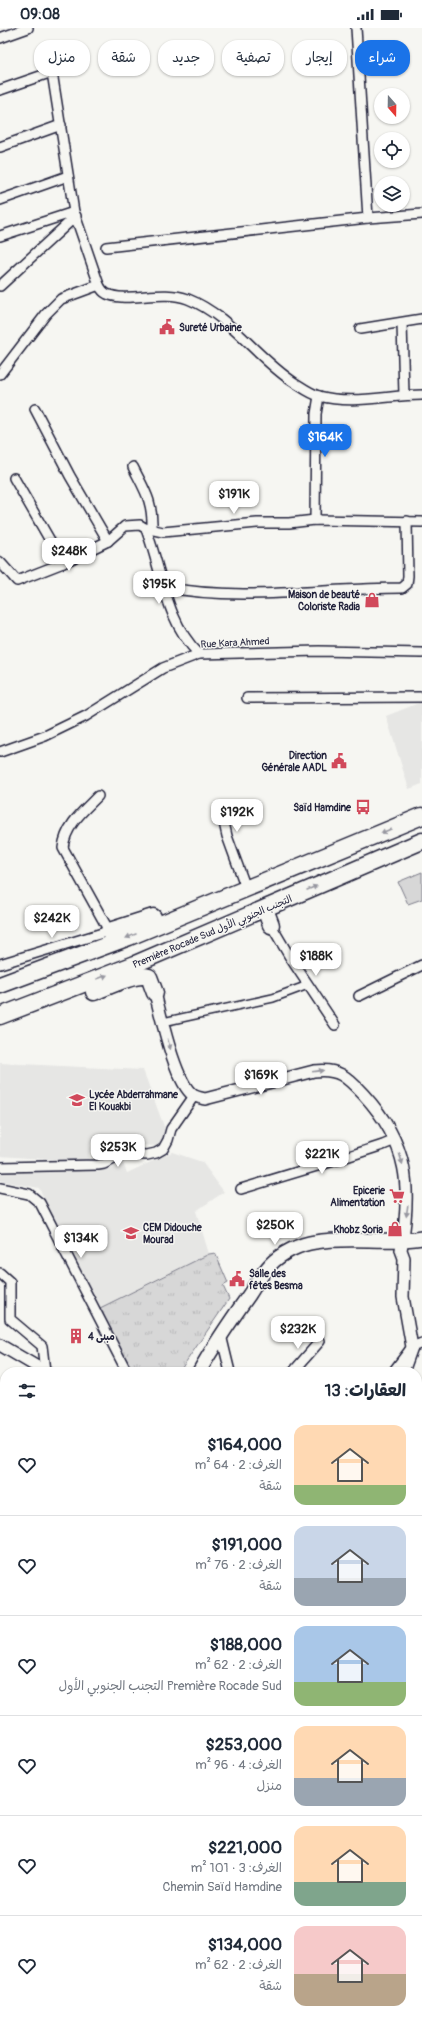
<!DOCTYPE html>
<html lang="ar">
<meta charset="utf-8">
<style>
:root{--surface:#fff;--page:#f6f6f7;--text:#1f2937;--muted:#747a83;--line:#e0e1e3;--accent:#1a73e8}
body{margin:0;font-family:Pangolin,"Playpen Sans Arabic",sans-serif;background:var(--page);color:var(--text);direction:rtl;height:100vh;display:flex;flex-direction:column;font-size:15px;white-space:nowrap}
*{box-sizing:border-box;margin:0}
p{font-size:13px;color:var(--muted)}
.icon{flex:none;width:22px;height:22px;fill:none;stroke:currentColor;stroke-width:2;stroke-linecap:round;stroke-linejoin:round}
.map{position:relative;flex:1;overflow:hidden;direction:ltr}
.drawer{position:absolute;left:0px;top:1339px;width:422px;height:656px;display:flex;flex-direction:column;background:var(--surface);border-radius:16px 16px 0 0;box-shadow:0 1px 3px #0004;direction:rtl}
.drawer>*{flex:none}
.top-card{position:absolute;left:12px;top:12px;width:398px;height:36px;direction:rtl;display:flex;gap:8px}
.needle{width:26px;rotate:160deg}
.tools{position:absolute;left:374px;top:60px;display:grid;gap:8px}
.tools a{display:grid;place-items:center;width:36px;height:36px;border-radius:50%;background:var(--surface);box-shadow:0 1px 3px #0004;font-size:20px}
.price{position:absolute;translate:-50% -34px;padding:0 9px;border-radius:8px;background:#fff;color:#222;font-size:13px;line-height:26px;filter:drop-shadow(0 1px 2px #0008)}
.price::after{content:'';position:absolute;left:50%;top:24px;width:12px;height:9px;margin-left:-6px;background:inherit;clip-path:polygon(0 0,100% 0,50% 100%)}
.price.on{background:var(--accent);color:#fff}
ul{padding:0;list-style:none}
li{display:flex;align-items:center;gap:12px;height:100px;padding:0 16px}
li+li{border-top:1px solid var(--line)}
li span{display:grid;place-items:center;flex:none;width:112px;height:80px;border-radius:12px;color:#555}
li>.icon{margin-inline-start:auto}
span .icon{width:48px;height:48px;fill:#fffc;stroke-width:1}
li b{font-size:17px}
h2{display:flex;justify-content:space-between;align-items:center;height:48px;padding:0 16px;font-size:17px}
.chip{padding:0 14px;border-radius:16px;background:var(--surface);box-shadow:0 1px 3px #0004;font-size:14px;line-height:36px}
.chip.on{background:var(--accent);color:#fff}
.status{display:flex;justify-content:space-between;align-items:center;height:28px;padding:0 20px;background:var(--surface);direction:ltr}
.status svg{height:11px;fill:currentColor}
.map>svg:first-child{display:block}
</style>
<div class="status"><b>09:08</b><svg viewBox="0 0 49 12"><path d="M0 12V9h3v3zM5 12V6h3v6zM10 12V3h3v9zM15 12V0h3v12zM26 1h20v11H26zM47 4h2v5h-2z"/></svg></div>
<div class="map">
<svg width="422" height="1995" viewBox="0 0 422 1995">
<defs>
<pattern id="grass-tufts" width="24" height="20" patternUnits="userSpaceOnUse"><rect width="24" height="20" fill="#d7d7d7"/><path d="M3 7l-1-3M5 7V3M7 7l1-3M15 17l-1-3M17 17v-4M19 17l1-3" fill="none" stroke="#b8b8b9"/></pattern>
<pattern id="forest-firs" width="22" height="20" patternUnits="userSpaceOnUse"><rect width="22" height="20" fill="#d7d7d7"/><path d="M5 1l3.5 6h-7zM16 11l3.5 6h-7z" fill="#b8b8b9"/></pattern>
<pattern id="cemetery-stones" width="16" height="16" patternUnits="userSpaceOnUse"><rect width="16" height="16" fill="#d7d7d7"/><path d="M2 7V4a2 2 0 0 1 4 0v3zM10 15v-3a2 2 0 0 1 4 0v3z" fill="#b8b8b9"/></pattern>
</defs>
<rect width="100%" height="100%" fill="#f6f6f2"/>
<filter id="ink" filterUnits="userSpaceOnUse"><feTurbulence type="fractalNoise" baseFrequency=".025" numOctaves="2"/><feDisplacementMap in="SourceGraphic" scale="8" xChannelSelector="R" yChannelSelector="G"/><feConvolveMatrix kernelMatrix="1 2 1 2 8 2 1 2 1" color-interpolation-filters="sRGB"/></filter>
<g filter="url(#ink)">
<!-- built -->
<g fill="#e6e6e4">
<polygon points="419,675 422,676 422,756 409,761 386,688"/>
<polygon points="0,1035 143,1042 165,1101 165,1106 160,1118 91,1115 88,1134 0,1128"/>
<polygon points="172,1124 202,1134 224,1164 196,1183 209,1226 98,1281 39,1160 0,1153 0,1143 105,1140 121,1130 127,1145"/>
</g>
<!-- grass -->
<polygon fill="url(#grass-tufts)" stroke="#7c7c89" points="215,1225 228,1255 223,1258 229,1271 179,1344 132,1344 98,1281 209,1226"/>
<!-- forest -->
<polygon fill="url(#forest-firs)" stroke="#7c7c89" points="422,1847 422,1969 417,1970 417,1849"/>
<!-- cemetery -->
<polygon fill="url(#cemetery-stones)" stroke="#7c7c89" points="417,1605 422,1606 422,1847 417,1849"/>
<!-- garden -->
<polygon fill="#d7d7d7" stroke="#7c7c89" points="422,844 422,871 408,876 398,854"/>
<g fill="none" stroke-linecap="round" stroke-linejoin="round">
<defs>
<polyline id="pedestrian" points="163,994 273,970 308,957"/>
<g id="minor">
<polyline points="356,0 368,190"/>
<polyline points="0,10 28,0"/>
<path d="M0,62L52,44L74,184L99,257C101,261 103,264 107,266C127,275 162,261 188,271C231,288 257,331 295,355C303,360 311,366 319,368C353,377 388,367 422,367"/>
<polyline points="0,119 61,97"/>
<polyline points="0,172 68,148"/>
<polyline points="0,208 74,184"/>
<polyline points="106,219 368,190 422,186"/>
<polyline points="0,258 76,188"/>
<polyline points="402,295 404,367"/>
<polyline points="360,301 422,291"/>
<polyline points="0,346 46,286 61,271 99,257"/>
<polyline points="35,381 70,448 108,513"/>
<path d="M133,439C145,463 153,473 152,501L147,504C162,544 166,594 199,626"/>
<polyline points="14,450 63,535"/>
<polyline points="315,492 316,386 319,368"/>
<polyline points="0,534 17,553 63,535 108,513 125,498 140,497 145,500 163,504 257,495 289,495 315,492 422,494"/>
<path d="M163,559C242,574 322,560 402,560L407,556L408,548L407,493"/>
<polyline points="247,670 422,669"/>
<polyline points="0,724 45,708 86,688 163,640 199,626 319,623 422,625"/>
<polyline points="221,781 227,808 246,860"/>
<polyline points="271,897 291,931 335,997"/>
<path d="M0,936L109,903L63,820C65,798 83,783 98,768"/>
<polyline points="359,968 422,937"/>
<polyline points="0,1139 98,1137 104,1136 124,1126 147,1127 156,1125 163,1121 168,1112 171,1101 194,1068"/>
<polyline points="0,1160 29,1166 40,1175 127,1344"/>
<polyline points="241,1161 337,1132 383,1117 395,1112"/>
<polyline points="0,1245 10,1254 10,1291 42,1318 45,1343"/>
<polyline points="221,1307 230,1344"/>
<polyline points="293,1344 320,1313"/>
<polyline points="393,1344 412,1319 422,1315"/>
<polyline points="0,1490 4,1510 0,1524"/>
<polyline points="0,1809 5,1813"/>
<polyline points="0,1935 5,1941"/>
</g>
<g id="tertiary">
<path d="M155,965C161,988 175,1054 193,1067C196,1069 201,1070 205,1071L314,1043C339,1040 347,1049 364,1067C409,1116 412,1159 401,1222L404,1230L403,1269L412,1319L403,1344"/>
<polyline points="0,1317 46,1344"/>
<polyline points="417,1555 422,1556"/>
</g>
<g id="secondary">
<path d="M199,1344C214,1317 231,1292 249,1267C255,1258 262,1245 270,1237C281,1225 300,1216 315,1214C351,1208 387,1216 422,1210"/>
<polyline points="0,1629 5,1623"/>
<polyline points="0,1859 5,1866"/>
<polyline points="0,1875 5,1882"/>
<polyline points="417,1982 422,1982"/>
<polyline points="155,1990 181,1995"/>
<polyline points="197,1990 234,1995"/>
<polyline points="340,1995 368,1990"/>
<polyline points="396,1995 422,1992"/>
</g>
<g id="motorway">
<polyline points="265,881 271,897"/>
<polyline points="109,903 153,889"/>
<polyline points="0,957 129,909 422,788"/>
<path d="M94,964C107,959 136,944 149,949L155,965"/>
<polyline points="0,988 135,936 422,813"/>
</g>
</defs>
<!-- pedestrian casing -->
<use href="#pedestrian" stroke="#22223b" stroke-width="10"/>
<!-- minor casing -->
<use href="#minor" stroke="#22223b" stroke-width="12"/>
<!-- tertiary casing -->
<use href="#tertiary" stroke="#22223b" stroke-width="14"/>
<!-- secondary casing -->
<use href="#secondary" stroke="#22223b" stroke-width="16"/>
<!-- motorway casing -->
<use href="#motorway" stroke="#22223b" stroke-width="19"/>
<!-- pedestrian -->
<use href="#pedestrian" stroke="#f6f6f2" stroke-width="7"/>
<!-- minor -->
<use href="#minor" stroke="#f6f6f2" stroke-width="9"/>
<!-- tertiary -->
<use href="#tertiary" stroke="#f6f6f2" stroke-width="11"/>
<!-- secondary -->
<use href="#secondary" stroke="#f6f6f2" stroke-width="13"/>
<!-- motorway -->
<use href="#motorway" stroke="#f6f6f2" stroke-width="16"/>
</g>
<!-- one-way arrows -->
<defs><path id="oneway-solid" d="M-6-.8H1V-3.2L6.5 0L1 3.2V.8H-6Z"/></defs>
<g fill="#9797a0">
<use href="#oneway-solid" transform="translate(386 803) rotate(157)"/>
<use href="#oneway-solid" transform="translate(312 860) rotate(-23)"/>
<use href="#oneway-solid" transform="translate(131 908) rotate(158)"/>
<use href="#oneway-solid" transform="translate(102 949) rotate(-21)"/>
<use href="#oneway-solid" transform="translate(169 1016) rotate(74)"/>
<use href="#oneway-solid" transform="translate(318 1043) rotate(-7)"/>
<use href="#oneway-solid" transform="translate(401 1131) rotate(74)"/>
<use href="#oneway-solid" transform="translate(407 1183) rotate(98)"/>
</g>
</g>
<!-- icons -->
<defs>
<symbol id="civic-bare" viewBox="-9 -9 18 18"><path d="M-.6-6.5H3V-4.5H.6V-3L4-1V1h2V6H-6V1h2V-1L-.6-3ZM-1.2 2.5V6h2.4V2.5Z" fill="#d1495b" stroke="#f6f6f2" stroke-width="2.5" paint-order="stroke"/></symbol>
<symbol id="shop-bare" viewBox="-9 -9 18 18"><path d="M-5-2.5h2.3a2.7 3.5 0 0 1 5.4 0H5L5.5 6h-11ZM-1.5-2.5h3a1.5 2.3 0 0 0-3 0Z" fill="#d1495b" stroke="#f6f6f2" stroke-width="2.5" paint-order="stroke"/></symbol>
<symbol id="bus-bare" viewBox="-9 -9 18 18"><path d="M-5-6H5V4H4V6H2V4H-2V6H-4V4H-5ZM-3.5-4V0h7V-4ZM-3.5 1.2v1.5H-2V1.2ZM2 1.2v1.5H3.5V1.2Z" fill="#d1495b" stroke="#f6f6f2" stroke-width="2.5" paint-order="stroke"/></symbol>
<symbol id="school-bare" viewBox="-9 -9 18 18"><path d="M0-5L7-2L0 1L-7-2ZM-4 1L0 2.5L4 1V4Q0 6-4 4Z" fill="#d1495b" stroke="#f6f6f2" stroke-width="2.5" paint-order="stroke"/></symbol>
<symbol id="supermarket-bare" viewBox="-9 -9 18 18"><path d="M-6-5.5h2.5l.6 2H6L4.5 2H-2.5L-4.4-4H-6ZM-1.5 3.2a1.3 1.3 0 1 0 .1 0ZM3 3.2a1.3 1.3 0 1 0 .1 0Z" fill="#d1495b" stroke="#f6f6f2" stroke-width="2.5" paint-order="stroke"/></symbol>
<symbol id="building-bare" viewBox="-9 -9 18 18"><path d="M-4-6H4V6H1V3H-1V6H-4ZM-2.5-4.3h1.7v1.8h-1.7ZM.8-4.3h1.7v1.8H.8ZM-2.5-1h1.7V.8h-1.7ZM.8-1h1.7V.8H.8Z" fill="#d1495b" stroke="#f6f6f2" stroke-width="2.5" paint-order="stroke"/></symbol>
</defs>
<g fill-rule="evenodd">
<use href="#civic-bare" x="156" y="288" width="22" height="22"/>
<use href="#shop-bare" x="361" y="561" width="22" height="22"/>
<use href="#civic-bare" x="328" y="722" width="22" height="22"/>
<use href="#bus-bare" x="352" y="768" width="22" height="22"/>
<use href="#school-bare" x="66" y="1061" width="22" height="22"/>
<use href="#supermarket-bare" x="386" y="1157" width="22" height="22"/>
<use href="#shop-bare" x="384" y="1190" width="22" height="22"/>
<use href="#school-bare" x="120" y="1194" width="22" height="22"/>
<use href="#civic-bare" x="226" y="1240" width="22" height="22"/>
<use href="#building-bare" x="65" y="1297" width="22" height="22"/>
</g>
<g text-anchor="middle" stroke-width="3" stroke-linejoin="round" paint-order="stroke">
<!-- poi labels -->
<g font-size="10" font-weight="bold" fill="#22223b" stroke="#f6f6f2" text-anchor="start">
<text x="179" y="303">Sureté Urbaine</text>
<text x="360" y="570" text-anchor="end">Maison de beauté<tspan x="360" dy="12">Coloriste Radia</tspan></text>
<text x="327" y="731" text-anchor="end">Direction<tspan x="327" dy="12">Générale AADL</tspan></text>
<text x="351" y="783" text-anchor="end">Saïd Hamdine</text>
<text x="89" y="1070">Lycée Abderrahmane<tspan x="89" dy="12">El Kouakbi</tspan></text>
<text x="385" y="1166" text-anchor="end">Epicerie<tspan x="385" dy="12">Alimentation</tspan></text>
<text x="143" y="1203">CEM Didouche<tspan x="143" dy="12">Mourad</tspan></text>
<text x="383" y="1205" text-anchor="end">Khobz Soria</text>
<text x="249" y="1249">Salle des<tspan x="249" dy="12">fêtes Besma</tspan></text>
<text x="88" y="1312">مبنى 4</text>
</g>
<!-- street labels -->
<g font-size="10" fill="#22223b" stroke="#f6f6f2">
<text transform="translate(235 614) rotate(-3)" y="4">Rue Kara Ahmed</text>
<text transform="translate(212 903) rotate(-23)" y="4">Première Rocade Sud التجنب الجنوبي الأول</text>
</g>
</g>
</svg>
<div class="tools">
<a><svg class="needle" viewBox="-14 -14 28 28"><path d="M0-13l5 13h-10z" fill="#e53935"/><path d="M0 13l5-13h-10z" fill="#747a83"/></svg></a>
<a><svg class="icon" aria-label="locate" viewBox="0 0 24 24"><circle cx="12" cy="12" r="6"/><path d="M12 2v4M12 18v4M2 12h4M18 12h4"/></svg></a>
<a><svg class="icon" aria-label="layers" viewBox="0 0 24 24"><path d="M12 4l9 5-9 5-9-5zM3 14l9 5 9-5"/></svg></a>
</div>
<b class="price on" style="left:325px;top:430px">$164K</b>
<b class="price" style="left:234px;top:487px">$191K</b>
<b class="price" style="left:69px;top:544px">$248K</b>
<b class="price" style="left:159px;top:577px">$195K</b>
<b class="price" style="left:237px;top:805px">$192K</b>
<b class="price" style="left:52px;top:911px">$242K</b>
<b class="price" style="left:316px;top:949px">$188K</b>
<b class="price" style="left:261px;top:1068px">$169K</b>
<b class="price" style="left:118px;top:1140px">$253K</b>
<b class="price" style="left:322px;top:1147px">$221K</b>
<b class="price" style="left:275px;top:1218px">$250K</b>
<b class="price" style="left:81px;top:1231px">$134K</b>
<b class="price" style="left:298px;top:1322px">$232K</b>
<div class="top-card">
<a class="chip on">شراء</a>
<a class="chip">إيجار</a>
<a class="chip">تصفية</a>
<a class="chip">جديد</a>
<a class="chip">شقة</a>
<a class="chip">منزل</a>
</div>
<section class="drawer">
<h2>العقارات: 13<svg class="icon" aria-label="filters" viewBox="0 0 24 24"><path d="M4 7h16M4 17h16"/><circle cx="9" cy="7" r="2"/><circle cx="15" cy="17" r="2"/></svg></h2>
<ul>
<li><span style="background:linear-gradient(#ffd9b3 75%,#8fb573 0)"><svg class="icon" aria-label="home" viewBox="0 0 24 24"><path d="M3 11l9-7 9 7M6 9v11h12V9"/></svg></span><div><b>$164,000</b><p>الغرف: 2 · 64 m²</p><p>شقة</p></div><svg class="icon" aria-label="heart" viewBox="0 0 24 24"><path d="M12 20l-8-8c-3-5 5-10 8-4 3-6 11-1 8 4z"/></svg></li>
<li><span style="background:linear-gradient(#c9d6e8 65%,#9aa5b1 0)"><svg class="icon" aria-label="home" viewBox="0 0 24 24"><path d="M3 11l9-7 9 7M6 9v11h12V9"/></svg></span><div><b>$191,000</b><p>الغرف: 2 · 76 m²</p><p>شقة</p></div><svg class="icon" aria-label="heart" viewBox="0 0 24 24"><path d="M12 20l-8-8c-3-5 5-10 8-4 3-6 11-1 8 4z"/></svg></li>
<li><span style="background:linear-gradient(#a9c7e8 70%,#8fb573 0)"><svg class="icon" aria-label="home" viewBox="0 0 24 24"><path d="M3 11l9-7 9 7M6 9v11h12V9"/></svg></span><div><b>$188,000</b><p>الغرف: 2 · 62 m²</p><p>Première Rocade Sud التجنب الجنوبي الأول</p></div><svg class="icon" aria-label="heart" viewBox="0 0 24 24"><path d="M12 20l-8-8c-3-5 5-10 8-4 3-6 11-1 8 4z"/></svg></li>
<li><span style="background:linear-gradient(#ffd9b3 65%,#9aa5b1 0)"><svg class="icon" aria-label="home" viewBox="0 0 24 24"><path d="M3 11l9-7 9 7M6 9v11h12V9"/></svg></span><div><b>$253,000</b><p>الغرف: 4 · 96 m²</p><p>منزل</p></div><svg class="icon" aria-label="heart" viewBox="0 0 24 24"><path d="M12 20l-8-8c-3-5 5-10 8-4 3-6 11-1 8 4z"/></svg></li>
<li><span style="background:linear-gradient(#ffd9b3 70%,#7fa58c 0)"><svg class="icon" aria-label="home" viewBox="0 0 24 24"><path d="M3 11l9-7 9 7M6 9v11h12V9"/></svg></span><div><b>$221,000</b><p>الغرف: 3 · 101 m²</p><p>Chemin Saïd Hamdine</p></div><svg class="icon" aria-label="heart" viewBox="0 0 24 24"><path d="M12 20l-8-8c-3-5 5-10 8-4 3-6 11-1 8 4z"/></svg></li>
<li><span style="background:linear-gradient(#f6c9c9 60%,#b9a48a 0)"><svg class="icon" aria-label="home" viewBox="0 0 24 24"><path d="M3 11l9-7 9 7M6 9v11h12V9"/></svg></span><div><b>$134,000</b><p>الغرف: 2 · 62 m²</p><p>شقة</p></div><svg class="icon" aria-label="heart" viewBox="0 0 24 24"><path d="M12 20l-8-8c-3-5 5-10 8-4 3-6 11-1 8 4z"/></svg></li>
</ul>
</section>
</div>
